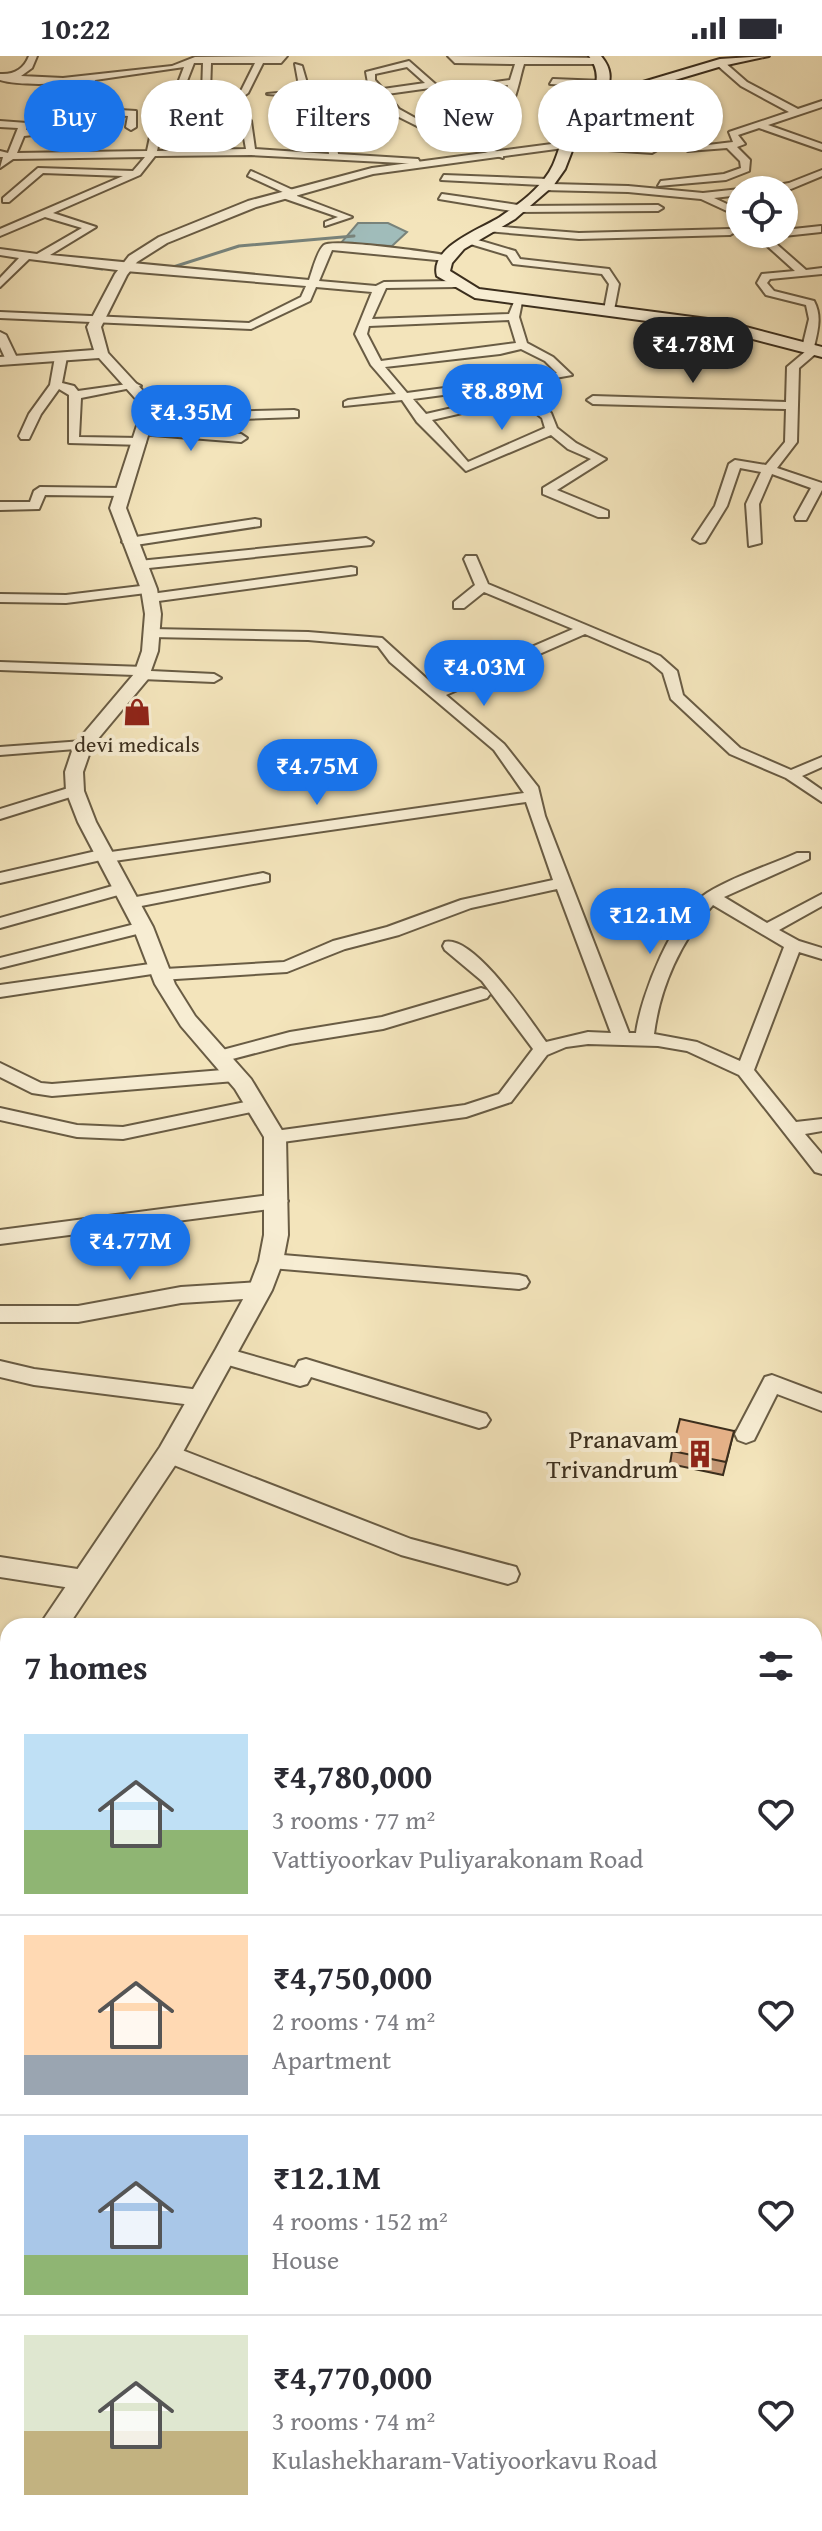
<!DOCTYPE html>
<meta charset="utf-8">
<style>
:root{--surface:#fff;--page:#f7f7f7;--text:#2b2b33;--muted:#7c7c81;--line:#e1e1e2;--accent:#1a73e8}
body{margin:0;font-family:"Gentium Book Plus",serif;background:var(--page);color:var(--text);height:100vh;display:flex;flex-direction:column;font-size:30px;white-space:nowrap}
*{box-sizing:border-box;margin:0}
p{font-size:26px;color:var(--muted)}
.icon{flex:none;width:44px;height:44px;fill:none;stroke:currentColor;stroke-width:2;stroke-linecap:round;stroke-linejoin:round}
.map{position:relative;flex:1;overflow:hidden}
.details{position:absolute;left:0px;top:1562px;width:822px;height:914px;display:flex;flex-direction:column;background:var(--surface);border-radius:24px 24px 0 0;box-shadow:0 2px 6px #0004}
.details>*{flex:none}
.top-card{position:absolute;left:24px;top:24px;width:774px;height:72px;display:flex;gap:16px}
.tools{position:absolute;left:726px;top:120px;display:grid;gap:16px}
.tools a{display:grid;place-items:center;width:72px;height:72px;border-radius:50%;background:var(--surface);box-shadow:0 2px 6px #0004;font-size:40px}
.price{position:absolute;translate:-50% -68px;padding:0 18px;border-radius:28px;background:var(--accent);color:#fff;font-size:26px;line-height:52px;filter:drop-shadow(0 2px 4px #0008)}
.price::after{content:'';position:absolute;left:50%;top:48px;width:24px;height:18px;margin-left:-12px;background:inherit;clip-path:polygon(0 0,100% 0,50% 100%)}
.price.current{background:#222;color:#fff}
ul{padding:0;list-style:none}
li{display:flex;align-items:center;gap:24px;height:200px;padding:0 24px}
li+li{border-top:2px solid var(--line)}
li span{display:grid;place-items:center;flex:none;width:224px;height:160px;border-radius:0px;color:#555}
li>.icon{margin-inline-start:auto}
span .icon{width:96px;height:96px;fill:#fffc;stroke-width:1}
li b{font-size:34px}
h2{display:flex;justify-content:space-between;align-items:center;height:96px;padding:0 24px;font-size:34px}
.chip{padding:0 28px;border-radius:36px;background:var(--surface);box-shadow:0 2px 6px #0004;font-size:28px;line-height:72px}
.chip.current{background:var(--accent);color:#fff}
.status{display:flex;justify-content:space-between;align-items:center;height:56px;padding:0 40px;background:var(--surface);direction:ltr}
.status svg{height:22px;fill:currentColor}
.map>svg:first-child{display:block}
</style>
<div class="status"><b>10:22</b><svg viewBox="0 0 49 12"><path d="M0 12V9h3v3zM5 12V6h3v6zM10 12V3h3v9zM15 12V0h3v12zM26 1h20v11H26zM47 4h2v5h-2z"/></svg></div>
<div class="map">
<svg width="822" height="2475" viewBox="0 0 822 2475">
<rect width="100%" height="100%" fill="#f3e4bb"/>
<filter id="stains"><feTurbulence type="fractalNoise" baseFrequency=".0025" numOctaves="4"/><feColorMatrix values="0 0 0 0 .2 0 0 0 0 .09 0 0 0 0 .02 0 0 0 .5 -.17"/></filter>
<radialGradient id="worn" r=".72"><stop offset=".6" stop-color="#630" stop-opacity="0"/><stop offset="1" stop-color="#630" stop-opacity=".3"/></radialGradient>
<!-- water -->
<polygon fill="#a0bcba" stroke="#78837b" stroke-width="2" points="358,167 388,167 407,176 392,190 340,188"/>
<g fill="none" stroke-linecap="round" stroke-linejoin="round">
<!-- stream -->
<g stroke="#78837b" stroke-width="3">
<polyline points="47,205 102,213"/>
<polyline points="170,212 239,190 354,180"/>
</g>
<defs>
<g id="minor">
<path d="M29,0H37L32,12L21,20L63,22L172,10L195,1L287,0L281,7H263L248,37L244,40L240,37L255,7H211L210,37L206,40L202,37L203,7H194L178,48L174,51L170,48L184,11L95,24L87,52L136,55V71L131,74L126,71L128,60L79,57L86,25C63,28 19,30 0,24V18C14,19 24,13 29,0Z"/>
<path d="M448,0L600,2L604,5L600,8H524C519,23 517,47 504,58L499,55L502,47L465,42L469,39L504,42L508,29L476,32L472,29L510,24L515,8L455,7Z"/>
<path d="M409,5L442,34V45L433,59L443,65L433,72L503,98V102L433,78L397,60L368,27L366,16ZM407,11L425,27L383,33L375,24V18ZM430,32L434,35V45L423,60L431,65L426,68L399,53L387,38Z"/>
<polygon points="717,5 723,5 747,26 798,53 822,45 822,51 768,69 822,88 822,94 759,72 738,79 745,88 737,91 750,104 749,115 726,124 658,130 661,125 724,118 741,112 740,105 727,92 688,95 683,92 733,86 729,76 789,56 741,30 717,9"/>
<path d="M295,8L302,10L309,34L319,35L329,41L338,98L418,103L421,108L251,99L155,100L140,119L53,157L96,171L50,199L309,224C312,216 317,195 324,189C333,182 435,197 451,200V204L447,205L332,194L319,225L376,230L384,226L456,225L461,228L456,231L386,232L372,263L509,258L514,246H522L519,261L527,287L553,301L572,319L516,329L551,357L557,372L576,387L606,403L557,434L608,455V461H598L543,438V432L591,403L568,393L551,379L466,415L417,366L402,344L344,350V346L348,344L396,338L371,309L355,278L372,236L316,231L310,245L251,273L0,262V256L249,267L301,241L306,230L125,215L29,203L0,231V222L19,202L0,199V193L37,198L82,172L45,161L0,180V173L123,120L43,117L9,146H3V142L38,112L133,115L145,101L13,103L0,112L3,101H0V95L8,97L18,72L0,71V65L27,67L26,74L56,73L61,76L24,80L17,97L147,95L150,81L155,78L160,81L157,95L246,93L241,65L246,62L251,65L255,93L329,98L321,42L267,38L300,35ZM509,264L516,287L381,305L367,278L369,270ZM521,293L545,305L557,317L407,337L385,311L500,298ZM503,331L513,338L426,358L413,343ZM519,344L542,362L545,372L468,406L432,364Z"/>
<polygon points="553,23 602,25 606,28 602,31 550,28"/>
<polygon points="700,36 703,41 590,58 585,55"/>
<polygon points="696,57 699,62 609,73 572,69"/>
<polygon points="567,86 652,91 657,94 652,97 564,91"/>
<polygon points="822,114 822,120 791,133 750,134 789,127"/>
<polygon points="251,115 297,136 297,140 352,161 325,170 325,166 338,161 283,142 285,137 248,120"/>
<polygon points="444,119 548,123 553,126 551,128 628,130 703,137 740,133 744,134 740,134 740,139 714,142 740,154 740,161 701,143 628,136 543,134 538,131 541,129 441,124"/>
<polygon points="442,138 525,150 658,149 663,152 658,155 518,156 439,143"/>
<polygon points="490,170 579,177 730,173 735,176 730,179 579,183 486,175 486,171"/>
<polygon points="821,170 821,176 784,180 780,178 784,178 784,174"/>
<path d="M754,178H765L806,214L822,212V218L770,223L767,227L774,235L814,245C822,260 818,274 814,291L820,294L799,312L797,386L777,412L822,427V434L806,464H796L795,461L811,432L772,418L759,448L761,487L749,490L746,448L761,416L740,412L727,450L705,486L700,487L693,483L715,450L729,408L735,404L766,409L785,386L786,353L593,348L587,344L593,340L786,346L787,311L806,295L802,292L809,263L806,249L766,239L757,227L762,218L795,215Z"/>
<polygon points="471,182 515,195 520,203 609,213 619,228 614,254 609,257 604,254 609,228 602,218 513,208 507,199 467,187 467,183"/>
<polygon points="721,268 731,270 693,304 685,304 685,300"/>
<polygon points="0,276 6,279 18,304 16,306 6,304 0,291"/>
<polygon points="61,298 67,301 62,327 74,330 78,335 135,327 141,330 81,342 79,381 140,382 146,386 144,389 69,387 69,339 59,333 41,358 29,383 21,383 19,380 29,358 50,329 55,301"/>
<polygon points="294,354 298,355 298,361 148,366 142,362 148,358"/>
<polygon points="144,371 241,378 247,382 241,386 140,378 140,372"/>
<polygon points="40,431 123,432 129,436 123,440 45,439 39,453 0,454 0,446 30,446 34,435"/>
<polygon points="255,463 260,464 260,470 129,490 122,486 129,482"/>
<polygon points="366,482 373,486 371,489 139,513 132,509 139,505"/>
<path d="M466,500H476L488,528L660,600L677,615L683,639L740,692L791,714L822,701V711L802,720L822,734V746L786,722L730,698L671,643L663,617L650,606L585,578L446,639L504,688L538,731L545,760L629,977H636C641,939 673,858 707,837C734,820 768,810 797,797H809V803L724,841L767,867L822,838V850L779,874L799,885L822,892V903L799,896L754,1014L796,1066L822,1063V1075L805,1078L822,1098V1118L815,1116L739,1019L687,995L658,990L588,988L566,991L547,999L511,1046L466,1061L275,1087L268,1086L266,1081L275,1075L465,1049L499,1038L533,993L482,925L445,894L443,890L445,886C474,879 530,964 546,986L588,976L611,977L557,833L471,852L399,879L345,893L287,916L160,924L154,923L152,918L0,941V929L157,907L163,908L165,913L284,906L333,885L387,871L461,844L553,824L526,746L107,806L101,804L0,827V817L105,793L111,796L524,737L494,694L390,606L378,590L308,584L151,581L144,577L151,573L308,576L382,582L437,632L573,573L484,536L464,552H454V546L475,529L464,503ZM713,849L784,891L740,1005L697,986L654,978C660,931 681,884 713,849Z"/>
<polygon points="351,511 356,512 356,518 151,546 144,542 151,538"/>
<polygon points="149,529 154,530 154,536 66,547 0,546 0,538 66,539"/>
<polygon points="0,606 144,611 151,615 214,618 221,622 214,626 142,623 135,619 0,614"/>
<polygon points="83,685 90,689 88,692 0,699 0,691"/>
<polygon points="75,730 80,732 80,738 0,763 0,753"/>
<polygon points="263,817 269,819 269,825 131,852 123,847 131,842"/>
<polygon points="123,827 129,828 129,836 0,872 0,862"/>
<polygon points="143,866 149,867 151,871 149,875 0,912 0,902"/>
<polygon points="481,932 487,934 490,938 487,942 383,973 290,988 221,1006 212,1000 215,996 290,976 382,961"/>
<polygon points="0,1007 41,1027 52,1028 235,1013 244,1019 235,1025 52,1040 32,1037 0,1021"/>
<polygon points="255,1044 261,1046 264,1050 261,1054 123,1083 77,1081 0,1064 0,1052 77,1069 123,1071"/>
<polygon points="278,1138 288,1145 278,1152 0,1188 0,1174"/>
<polygon points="271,1198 519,1219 526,1221 529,1226 526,1231 519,1233 271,1212 264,1210 261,1205 264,1200"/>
<polygon points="260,1226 267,1229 270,1234 267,1239 260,1242 181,1247 78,1266 0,1266 0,1250 78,1250 181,1231"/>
<polygon points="225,1292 295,1312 299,1305 306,1303 486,1358 490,1364 486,1370 479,1372 311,1321 307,1328 300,1330 218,1306 215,1300 218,1294"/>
<polygon points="0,1305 34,1313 200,1334 207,1336 210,1342 207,1348 200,1350 34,1329 0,1321"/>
<polygon points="772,1319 822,1338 822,1355 777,1338 754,1384 746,1387 738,1384 735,1378 765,1321"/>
<polygon points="169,1389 411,1483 516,1511 519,1518 516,1525 508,1528 401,1499 161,1404 158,1398 161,1392"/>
<polygon points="0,1501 84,1514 92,1517 95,1524 92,1531 84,1534 0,1521"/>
<rect x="814" y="1607" width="8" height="20"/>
<polygon points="0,1957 8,1958 8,1984 0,1983"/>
<polygon points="814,2085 822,2086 822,2114 814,2113"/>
</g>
<g id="tertiary">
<polygon points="567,86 573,89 571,91 373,118 256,151 167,187 137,206 127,219 101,271 108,297 157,350 126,452 157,533 161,558 158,595 148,623 92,690 83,716 84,735 96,766 153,871 175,928 195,960 251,1023 286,1081 288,1179 283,1205 272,1234 178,1405 68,1570 39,1570 160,1391 216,1293 248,1234 259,1205 264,1179 264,1081 235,1033 181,970 155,928 133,871 78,766 66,735 65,716 74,689 134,618 142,595 145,558 141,533 110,452 143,351 99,302 0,309 0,301 94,294 87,271 115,218 129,200 159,181 248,145 372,112"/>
<polygon points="8,1655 8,1699 0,1702 0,1658"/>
</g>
<path id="secondary" d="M589,0H601C611,12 612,22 606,37L720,3L769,0L722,10L601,46L580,74L565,113L553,130L515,163L464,193L452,207L450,215L479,233L723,265L822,291V301L722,275L475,242L437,220C429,191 481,173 500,161C519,148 543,131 553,109C559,96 561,82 570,70C586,47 609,27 589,0Z"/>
</defs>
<!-- minor casing -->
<use href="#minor" stroke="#695c44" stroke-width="4"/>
<!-- tertiary casing -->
<use href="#tertiary" stroke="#695c44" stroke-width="4"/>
<!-- secondary casing -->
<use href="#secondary" stroke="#3b2e1d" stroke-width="4"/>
<!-- minor -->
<use href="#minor" fill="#f7edd3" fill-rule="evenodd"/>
<!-- tertiary -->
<use href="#tertiary" fill="#f7edd3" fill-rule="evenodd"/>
<!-- secondary -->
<use href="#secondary" fill="#f7edd3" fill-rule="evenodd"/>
</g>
<!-- wall -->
<polygon fill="#c79a77" stroke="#3b2e1d" stroke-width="2" points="734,1375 723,1419 670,1408 672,1395"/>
<!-- building -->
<polygon fill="#e7b38a" stroke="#3b2e1d" stroke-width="2" points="680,1363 734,1375 726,1406 672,1395"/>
<!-- icons -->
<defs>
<symbol id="shop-bare" viewBox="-9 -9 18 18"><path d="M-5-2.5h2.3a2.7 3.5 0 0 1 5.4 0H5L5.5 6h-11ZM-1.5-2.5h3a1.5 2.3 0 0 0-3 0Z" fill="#8f2418" stroke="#f7edd3" stroke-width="2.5" paint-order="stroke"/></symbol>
<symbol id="building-bare" viewBox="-9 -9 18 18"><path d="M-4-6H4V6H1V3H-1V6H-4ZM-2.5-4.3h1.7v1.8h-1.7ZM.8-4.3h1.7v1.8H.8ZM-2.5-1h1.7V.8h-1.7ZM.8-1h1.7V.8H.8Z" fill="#8f2418" stroke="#f7edd3" stroke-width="2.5" paint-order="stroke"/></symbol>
</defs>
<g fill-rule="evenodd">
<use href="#shop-bare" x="117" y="636" width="40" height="40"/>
<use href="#building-bare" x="680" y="1378" width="40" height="40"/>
</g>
<g text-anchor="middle" stroke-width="8" stroke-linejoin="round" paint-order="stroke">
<!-- far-poi labels -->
<g font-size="22" fill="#3b2e1d" stroke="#f7edd3">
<text x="137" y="696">devi medicals</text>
</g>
<!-- poi labels -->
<g font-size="26" fill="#3b2e1d" stroke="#f7edd3" text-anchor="end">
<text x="678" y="1392">Pranavam<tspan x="678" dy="30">Trivandrum</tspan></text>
</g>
</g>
<rect width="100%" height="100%" filter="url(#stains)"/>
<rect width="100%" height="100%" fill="url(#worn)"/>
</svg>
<div class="tools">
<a><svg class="icon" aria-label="locate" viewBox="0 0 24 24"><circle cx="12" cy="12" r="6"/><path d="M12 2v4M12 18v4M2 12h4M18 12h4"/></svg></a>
</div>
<b class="price current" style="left:693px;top:329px">₹4.78M</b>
<b class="price" style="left:502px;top:376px">₹8.89M</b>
<b class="price" style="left:191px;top:397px">₹4.35M</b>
<b class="price" style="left:484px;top:652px">₹4.03M</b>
<b class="price" style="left:317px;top:751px">₹4.75M</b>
<b class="price" style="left:650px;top:900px">₹12.1M</b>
<b class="price" style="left:130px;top:1226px">₹4.77M</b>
<div class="top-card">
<a class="chip current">Buy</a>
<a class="chip">Rent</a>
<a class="chip">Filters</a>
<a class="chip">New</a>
<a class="chip">Apartment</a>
</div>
<section class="details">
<h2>7 homes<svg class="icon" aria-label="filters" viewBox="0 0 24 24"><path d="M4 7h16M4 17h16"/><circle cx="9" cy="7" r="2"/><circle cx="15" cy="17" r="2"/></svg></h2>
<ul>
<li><span style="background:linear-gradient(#bfe0f5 60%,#8fb573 0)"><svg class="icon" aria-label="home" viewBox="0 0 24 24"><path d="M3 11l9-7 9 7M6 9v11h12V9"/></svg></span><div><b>₹4,780,000</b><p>3 rooms · 77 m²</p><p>Vattiyoorkav Puliyarakonam Road</p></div><svg class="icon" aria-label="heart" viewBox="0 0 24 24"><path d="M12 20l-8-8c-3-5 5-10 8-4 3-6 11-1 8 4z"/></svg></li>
<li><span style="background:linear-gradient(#ffd9b3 75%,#9aa5b1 0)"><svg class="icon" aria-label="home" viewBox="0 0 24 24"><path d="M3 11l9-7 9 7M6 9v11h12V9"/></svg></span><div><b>₹4,750,000</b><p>2 rooms · 74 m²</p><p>Apartment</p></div><svg class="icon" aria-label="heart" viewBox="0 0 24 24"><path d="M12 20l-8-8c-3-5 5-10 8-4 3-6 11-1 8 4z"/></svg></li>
<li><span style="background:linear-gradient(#a9c7e8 75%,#8fb573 0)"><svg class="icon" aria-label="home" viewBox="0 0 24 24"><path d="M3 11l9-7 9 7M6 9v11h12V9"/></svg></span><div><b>₹12.1M</b><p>4 rooms · 152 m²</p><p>House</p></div><svg class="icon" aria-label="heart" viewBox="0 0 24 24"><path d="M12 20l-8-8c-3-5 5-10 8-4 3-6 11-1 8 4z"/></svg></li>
<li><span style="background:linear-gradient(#dfe7d0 60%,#c2b280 0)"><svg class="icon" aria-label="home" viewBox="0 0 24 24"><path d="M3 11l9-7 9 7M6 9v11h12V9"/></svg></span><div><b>₹4,770,000</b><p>3 rooms · 74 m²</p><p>Kulashekharam-Vatiyoorkavu Road</p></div><svg class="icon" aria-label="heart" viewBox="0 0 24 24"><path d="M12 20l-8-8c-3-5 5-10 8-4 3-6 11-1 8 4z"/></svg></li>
</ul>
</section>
</div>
